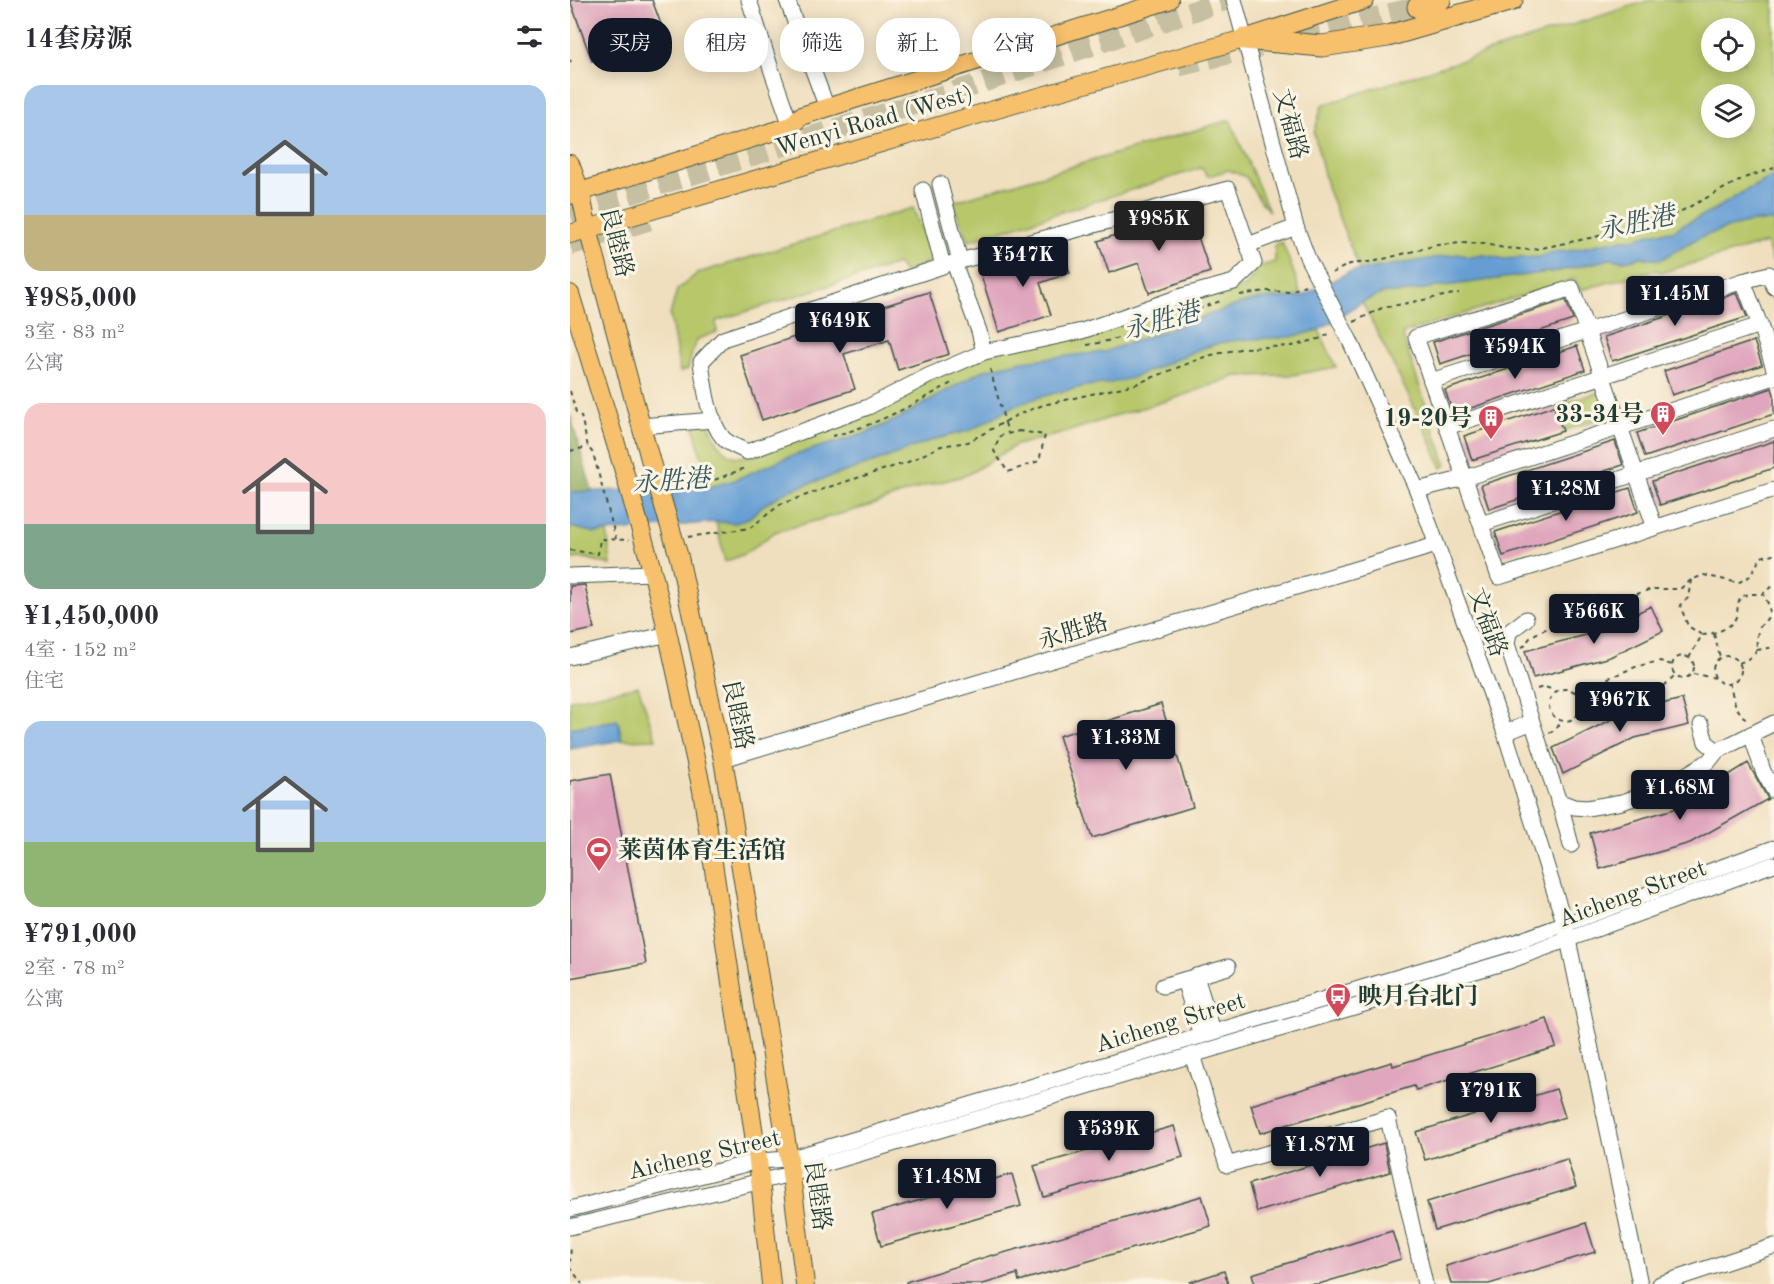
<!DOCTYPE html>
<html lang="zh">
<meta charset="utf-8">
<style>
:root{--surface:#fff;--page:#f2f2f3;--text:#2b2b33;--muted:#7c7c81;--accent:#111827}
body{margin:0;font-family:"Old Standard TT","Noto Serif SC",serif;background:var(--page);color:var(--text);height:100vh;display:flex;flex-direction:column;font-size:22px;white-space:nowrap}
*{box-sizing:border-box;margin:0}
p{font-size:20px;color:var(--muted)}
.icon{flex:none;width:33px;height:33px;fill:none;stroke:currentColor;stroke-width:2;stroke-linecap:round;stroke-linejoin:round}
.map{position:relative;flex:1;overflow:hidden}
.details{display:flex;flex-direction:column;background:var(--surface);width:570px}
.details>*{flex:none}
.hud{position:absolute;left:18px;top:18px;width:570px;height:54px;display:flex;gap:12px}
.fabs{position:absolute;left:1131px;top:18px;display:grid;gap:12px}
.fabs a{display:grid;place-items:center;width:54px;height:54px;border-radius:50%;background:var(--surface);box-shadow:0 3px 15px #0003;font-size:30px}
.price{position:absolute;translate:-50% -51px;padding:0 14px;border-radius:6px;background:var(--accent);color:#fff;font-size:20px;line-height:39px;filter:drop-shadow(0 2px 3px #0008)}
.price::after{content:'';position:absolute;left:50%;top:36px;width:18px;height:14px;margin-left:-9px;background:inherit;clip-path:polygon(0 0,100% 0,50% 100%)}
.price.on{background:#222;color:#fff}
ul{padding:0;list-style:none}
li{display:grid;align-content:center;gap:12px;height:318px;padding:0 24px}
li span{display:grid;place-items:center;height:186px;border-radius:18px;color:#555}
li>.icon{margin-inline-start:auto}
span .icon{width:108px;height:108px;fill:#fffc;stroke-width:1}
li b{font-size:26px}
h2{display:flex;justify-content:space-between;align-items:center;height:72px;padding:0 24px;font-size:26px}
.pill{padding:0 21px;border-radius:24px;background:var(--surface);box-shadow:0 3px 15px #0003;font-size:21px;line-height:54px}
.pill.on{background:var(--accent);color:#fff}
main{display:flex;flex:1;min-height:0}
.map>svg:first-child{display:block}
</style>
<main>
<section class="details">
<h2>14套房源<svg class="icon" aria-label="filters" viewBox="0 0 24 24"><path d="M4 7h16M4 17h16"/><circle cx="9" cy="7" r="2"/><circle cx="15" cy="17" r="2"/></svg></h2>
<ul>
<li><span style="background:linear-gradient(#a9c7e8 70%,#c2b280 0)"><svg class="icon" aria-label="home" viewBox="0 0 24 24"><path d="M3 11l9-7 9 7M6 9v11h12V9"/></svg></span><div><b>¥985,000</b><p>3室 · 83 m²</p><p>公寓</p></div></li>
<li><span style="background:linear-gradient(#f6c9c9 65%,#7fa58c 0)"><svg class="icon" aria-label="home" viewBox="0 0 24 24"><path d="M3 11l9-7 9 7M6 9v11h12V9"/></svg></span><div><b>¥1,450,000</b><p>4室 · 152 m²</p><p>住宅</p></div></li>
<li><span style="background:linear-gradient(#a9c7e8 65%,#8fb573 0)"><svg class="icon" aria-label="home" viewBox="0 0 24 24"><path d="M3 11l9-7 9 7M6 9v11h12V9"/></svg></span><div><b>¥791,000</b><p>2室 · 78 m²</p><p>公寓</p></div></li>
</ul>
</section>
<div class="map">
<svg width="1204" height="1284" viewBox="0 0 1204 1284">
<rect width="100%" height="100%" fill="#fcf5e5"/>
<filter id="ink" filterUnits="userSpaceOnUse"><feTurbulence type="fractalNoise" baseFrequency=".0167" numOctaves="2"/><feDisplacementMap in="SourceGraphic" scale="12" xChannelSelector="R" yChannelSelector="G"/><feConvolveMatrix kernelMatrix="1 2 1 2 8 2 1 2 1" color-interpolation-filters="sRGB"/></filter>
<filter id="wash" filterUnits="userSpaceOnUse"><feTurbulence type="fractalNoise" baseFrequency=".008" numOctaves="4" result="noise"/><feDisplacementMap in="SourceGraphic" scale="24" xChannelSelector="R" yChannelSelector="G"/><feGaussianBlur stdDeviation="1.35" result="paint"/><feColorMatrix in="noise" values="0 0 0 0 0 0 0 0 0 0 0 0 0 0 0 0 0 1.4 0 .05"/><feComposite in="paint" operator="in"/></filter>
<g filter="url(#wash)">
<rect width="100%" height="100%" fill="#f0dfbe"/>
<!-- green -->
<g fill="#b7c76a" stroke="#6b824f" stroke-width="1.5" fill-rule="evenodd">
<path d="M1080,0H1204V178L1201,177L1173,192L1141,212L1114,224L1103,231L1084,233L1059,240L1043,241L998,251L984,252L970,257L934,259L914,255L898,257L889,254L790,271L758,190L744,133L752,105ZM1142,28H1174V62H1142ZM1142,94H1174V128H1142Z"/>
<polygon points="660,120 699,211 690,201 676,177 659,170 638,176 631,168 399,241 382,202"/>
<polygon points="343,208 363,259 352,266 334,273 328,264 146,321 147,332 128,339 122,353 118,369 110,372 100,315 107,290 128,273"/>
<polygon points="1204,221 1204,264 1196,243 1093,272 1086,270 1010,290 1005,279 833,333 834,340 876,465 872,468 857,433 792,302 814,293 830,293 859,288 994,270 1040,259 1054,261 1072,257 1084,259 1112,248 1128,238 1160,227 1181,222"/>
<path d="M712,242L725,276L731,297L703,298L670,304L534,352L453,361L411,371L328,419L294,434L243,449L213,459L162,481L139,487L122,420L137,417C142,432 149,456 168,457C175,457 182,456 188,455L423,352L625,298L676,287L688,267L705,262V245Z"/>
<polygon points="749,330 766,367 723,375 666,376 606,398 548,415 494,433 446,445 397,475 351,487 299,506 205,532 176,553 155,562 146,522 166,522 180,517 192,506 217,491 308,461 362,440 401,430 444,406 469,397 515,386 540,383 584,369 627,350 649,343 668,340 720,337"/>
<polygon points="1030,392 1038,416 993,431 984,406"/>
<polygon points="0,527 26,533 37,532 41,565 15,558 0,559"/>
<polygon points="68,686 86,739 52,740 48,720 0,728 0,700"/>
</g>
<!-- forest -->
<polygon fill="#91ac5e" stroke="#587449" stroke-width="1.5" points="0,415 22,491 0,492"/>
<!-- water -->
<g fill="#669ed4" stroke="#426e84" stroke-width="1.5">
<polygon points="1202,177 1204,178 1204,221 1181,222 1160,227 1128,238 1090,260 1072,257 1055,261 1040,259 994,270 859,288 830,293 814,293 792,302 749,330 720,337 668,340 649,343 627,350 562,378 540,383 515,386 469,397 444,406 401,430 362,440 308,461 217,491 192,506 180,517 166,523 146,522 26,533 0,527 0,492 139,487 162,481 213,459 243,449 294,434 328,419 411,371 453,361 534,352 670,304 690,299 731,297 779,272 889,254 898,257 914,255 934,259 970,257 984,252 998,251 1043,241 1059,240 1084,233 1103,231 1114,224 1141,212 1173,192"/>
<polygon points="48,720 52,740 0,749 0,728"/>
</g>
<g id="blocks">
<!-- building -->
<g fill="#e0a6bd">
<polygon points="0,0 82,0 95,35 22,61"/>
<polygon points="619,210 640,272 579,293 569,263 539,273 528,241"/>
<polygon points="491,246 500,273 470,283 481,315 429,332 410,272"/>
<polygon points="359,292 379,354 328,370 319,340 274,354 285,389 192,420 170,355 276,320 275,318"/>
<polygon points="1167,293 1177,317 1042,361 1034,337"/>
<polygon points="996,300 1003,320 870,364 863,342"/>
<polygon points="1184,341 1192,365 1102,395 1094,371"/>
<polygon points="1007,346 1015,370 883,414 875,390"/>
<polygon points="1202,388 1204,394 1204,414 1075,457 1067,433"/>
<polygon points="984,406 993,431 902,460 894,436"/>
<polygon points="1045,441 1053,465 919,509 911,485"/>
<polygon points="1204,441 1204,468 1090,505 1082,481"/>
<polygon points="1060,488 1068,512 933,556 925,532"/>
<polygon points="15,585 24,629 0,634 0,586"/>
<polygon points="1081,606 1093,631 1040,657 963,678 955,651 1031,631"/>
<polygon points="1112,699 1119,725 1065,738 993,774 983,748 1055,713"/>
<polygon points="591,704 623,807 522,838 489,736"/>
<polygon points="1178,763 1198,799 1120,843 1030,869 1020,833 1104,809"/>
<polygon points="40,774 76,964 0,978 0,781"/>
<polygon points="977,1019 986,1047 846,1090 844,1086 690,1133 681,1105 822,1062 823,1066"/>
<polygon points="986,1089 995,1117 855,1160 846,1132"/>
<polygon points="604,1126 613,1157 474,1197 464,1166"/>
<polygon points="814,1143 820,1172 687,1212 679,1184"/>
<polygon points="997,1159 1006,1187 865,1230 857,1202"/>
<polygon points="442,1174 451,1206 311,1246 302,1214"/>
<polygon points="632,1196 641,1226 449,1281 447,1274 413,1284 336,1284 336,1282 422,1255 423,1256"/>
<polygon points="1016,1223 1025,1252 919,1284 881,1284 876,1266"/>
<polygon points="822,1231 831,1259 749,1284 685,1284 682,1274"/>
<polygon points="654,1271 658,1284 620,1284 620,1282"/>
</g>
</g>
</g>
<g filter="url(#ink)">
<use href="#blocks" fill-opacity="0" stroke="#3e5549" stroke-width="1.5"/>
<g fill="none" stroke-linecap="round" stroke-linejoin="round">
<!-- highway-tunnel -->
<g stroke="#c6bfa2" stroke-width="21" stroke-dasharray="21 10" stroke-linecap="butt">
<polyline points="609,66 848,7"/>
<polyline points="0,213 393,89 656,0"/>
<polyline points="0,245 85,218"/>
</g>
<defs>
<g id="minor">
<polyline points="179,0 200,66 221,126"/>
<polyline points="217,0 257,108"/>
<polyline points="664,0 726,227 738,259"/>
<polyline points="370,184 390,261 382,263"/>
<path d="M353,190L373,266L153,339L131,362C134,384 138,420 153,438C158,444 170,448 177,452L298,407L358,376L414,352L512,331L612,296L664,282L684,263L658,189L390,261"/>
<polyline points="678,245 726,227"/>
<polyline points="384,263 409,331 414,352"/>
<polyline points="1173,281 1190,325 1204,369"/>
<polyline points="780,341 847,490 935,733 995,925 1070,1284"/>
<polyline points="861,381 1173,281 1199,274 1204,287"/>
<polyline points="71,426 144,420"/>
<polyline points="877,427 1190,325"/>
<polyline points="847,490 895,478 1204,377"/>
<polyline points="911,524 1204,429"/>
<polyline points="1085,528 1002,288 846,337 929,577 1204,490"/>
<polyline points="0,576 83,573"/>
<polyline points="0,657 98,634"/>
<polyline points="962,722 992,811 1001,845"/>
<polyline points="1131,725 1136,742 1147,751"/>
<polyline points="935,733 962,722 937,644 939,632 956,619"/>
<polyline points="1181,734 1193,771 1204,791"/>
<polyline points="153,759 866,545"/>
<polyline points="988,801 1004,807 1017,808 1052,802 1094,788 1139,761 1147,751 1204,723"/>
<polyline points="626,976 643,1032"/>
<polyline points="614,980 631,1036"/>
<polyline points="593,986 658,967"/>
<polyline points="622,1055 657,1165 818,1118 855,1284"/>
<polyline points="0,1209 188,1161 219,1159 946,942 1204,848"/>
<polyline points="0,1227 221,1174 939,961 1204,864"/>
<polyline points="1090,1284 1204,1246"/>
</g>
<g id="major">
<polyline points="0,164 10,191 18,229 80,459"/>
<polyline points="0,195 221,126 231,116 599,0"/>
<polyline points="0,234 451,102 674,39 795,0"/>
<polyline points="0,294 52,464"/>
<polyline points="109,557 153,759 219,1159 235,1284"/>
<polyline points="79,559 94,617 132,790 188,1161 201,1284"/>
</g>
<g id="highway">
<polyline points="848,7 870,0"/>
<polyline points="674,39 752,46 818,36 942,0"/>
</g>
</defs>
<!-- minor casing -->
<use href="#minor" stroke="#3e5549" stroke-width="17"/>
<!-- major casing -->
<use href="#major" stroke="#3e5549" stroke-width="20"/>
<!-- highway casing -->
<use href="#highway" stroke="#3e5549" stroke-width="23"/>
<!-- path -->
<g stroke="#3e5549" stroke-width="2" stroke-dasharray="4.5 4.5" stroke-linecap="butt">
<polyline points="0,60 1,62"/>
<polyline points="762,273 780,264 806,261 867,245 892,243 915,244 934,248 962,250 1087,224 1174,178 1204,168"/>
<polyline points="670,295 696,291 719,292 735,285"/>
<polyline points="784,322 812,308 889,293"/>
<path d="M517,345C563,338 606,315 651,301"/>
<polyline points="0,391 6,412 11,416 18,447 23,453 46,539"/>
<polyline points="435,423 438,433"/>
<polygon points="449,431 475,435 469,461 438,472 424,451 430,436"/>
<path d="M262,436C306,426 346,403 385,381"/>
<polyline points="0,451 18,447"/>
<polyline points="127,482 139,482 178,467"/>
<polyline points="118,537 180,528 211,504 265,485 338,462 371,446 398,442 447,415 473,405 566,384 637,356 674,348 722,346 752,338 760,333"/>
<polyline points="0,550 28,554 30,539 59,540"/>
<polyline points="1121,580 1118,598 1110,605 1118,626 1132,635"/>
<circle cx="1029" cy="610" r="14"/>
<polyline points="1042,605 1051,599 1082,589 1110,589 1121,580 1134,575 1168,583 1180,576 1191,557 1204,554"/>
<polyline points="1144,634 1150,657"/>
<path d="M952,647L956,645C960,627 1003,625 1015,612"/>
<polyline points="1187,650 1204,647"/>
<circle cx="1113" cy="667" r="11"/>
<circle cx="1157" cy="670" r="14"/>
<path d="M1119,658L1132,635C1144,634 1161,629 1166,617C1168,611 1167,604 1170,598L1178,594H1193L1204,584"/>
<path d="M1169,663C1196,653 1182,647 1189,629C1191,624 1196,621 1198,617C1202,608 1197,602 1193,594"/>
<polyline points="1123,674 1146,678"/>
<polyline points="1159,683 1166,707 1176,720"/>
<circle cx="995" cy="705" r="16"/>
<path d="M967,689C975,686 979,687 986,693"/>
<polyline points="1004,692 1068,666 1090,661 1102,665"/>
<polyline points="1012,706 1023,710 1036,699 1055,693 1074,695 1092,688 1105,675"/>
<path d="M979,733C985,730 989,728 989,721"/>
<polyline points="0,1263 1,1245"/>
<polyline points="0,1267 12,1284"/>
</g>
<!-- minor -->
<use href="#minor" stroke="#fff" stroke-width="15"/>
<!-- major -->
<use href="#major" stroke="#f7c06c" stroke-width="18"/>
<!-- highway -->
<use href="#highway" stroke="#f7c06c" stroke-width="21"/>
<defs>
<polyline id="minor-bridge" points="738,259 780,341"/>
<g id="major-bridge">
<polyline points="80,459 109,557"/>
<polyline points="52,464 79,559"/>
</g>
</defs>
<!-- minor-bridge casing -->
<use href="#minor-bridge" stroke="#3e5549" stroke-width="17" stroke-linecap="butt"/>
<!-- major-bridge casing -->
<use href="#major-bridge" stroke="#3e5549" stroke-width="20" stroke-linecap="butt"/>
<!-- path-bridge -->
<polyline stroke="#3e5549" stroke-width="2" stroke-dasharray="4.5 4.5" stroke-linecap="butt" points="420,369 435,423"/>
<!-- minor-bridge -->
<use href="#minor-bridge" stroke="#fff" stroke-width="15"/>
<!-- major-bridge -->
<use href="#major-bridge" stroke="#f7c06c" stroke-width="18"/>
</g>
</g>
<!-- icons -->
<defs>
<symbol id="building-pin" viewBox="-11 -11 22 30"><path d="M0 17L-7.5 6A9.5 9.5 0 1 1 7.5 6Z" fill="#d1495b" stroke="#fcf5e5"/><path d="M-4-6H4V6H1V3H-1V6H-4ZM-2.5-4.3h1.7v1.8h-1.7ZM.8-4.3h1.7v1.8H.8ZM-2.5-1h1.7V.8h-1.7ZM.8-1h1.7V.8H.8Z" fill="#fff"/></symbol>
<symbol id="stadium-pin" viewBox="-11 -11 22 30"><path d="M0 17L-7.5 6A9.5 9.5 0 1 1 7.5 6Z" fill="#d1495b" stroke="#fcf5e5"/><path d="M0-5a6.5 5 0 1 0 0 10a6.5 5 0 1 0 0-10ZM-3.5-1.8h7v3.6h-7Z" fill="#fff"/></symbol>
<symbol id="bus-pin" viewBox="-11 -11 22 30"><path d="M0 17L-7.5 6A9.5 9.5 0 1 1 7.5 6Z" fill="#d1495b" stroke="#fcf5e5"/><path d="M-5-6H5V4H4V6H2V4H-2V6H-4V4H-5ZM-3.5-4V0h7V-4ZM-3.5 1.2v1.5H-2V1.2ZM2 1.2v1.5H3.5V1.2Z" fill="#fff"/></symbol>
</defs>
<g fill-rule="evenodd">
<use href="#building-pin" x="1078" y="399" width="30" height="40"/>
<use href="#building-pin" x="906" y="403" width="30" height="40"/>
<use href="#stadium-pin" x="14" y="835" width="30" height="40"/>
<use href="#bus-pin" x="753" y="981" width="30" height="40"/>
</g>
<g text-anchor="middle" stroke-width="6" stroke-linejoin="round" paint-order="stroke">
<!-- street labels -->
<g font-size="24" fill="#1f3d34" stroke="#fcf5e5">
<text transform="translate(304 120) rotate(-16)" y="8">Wenyi Road (West)</text>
<text transform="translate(721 124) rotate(75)" y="8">文福路</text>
<text transform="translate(47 242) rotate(76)" y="8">良睦路</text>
<text transform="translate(918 622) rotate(70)" y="8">文福路</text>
<text transform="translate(503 631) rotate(-17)" y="8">永胜路</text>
<text transform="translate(168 714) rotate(78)" y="8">良睦路</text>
<text transform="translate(1062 893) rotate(-20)" y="8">Aicheng Street</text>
<text transform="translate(600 1022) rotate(-17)" y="8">Aicheng Street</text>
<text transform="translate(134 1154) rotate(-13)" y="8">Aicheng Street</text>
<text transform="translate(248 1195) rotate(82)" y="8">良睦路</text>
</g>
<!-- poi labels -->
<g font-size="24" font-weight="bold" fill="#1f3d34" stroke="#fcf5e5" text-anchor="end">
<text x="1074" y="422">33-34号</text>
<text x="902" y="426">19-20号</text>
<text x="48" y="858" text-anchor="start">莱茵体育生活馆</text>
<text x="788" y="1004" text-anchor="start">映月台北门</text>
</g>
<!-- water labels -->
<g font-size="26" font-style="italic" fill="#345a64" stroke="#fcf5e5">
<text transform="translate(1066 222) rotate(-12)" y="9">永胜港</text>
<text transform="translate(591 320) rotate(-15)" y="9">永胜港</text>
<text transform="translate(101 480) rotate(-4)" y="9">永胜港</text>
</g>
</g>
</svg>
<div class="fabs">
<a><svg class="icon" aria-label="locate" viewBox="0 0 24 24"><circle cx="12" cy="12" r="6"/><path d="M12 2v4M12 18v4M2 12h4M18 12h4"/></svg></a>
<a><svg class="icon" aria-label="layers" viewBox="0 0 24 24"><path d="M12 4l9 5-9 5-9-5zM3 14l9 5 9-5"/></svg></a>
</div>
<b class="price on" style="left:589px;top:252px">¥985K</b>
<b class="price" style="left:453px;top:288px">¥547K</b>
<b class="price" style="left:1105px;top:327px">¥1.45M</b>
<b class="price" style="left:270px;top:354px">¥649K</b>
<b class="price" style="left:945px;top:380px">¥594K</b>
<b class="price" style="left:996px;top:522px">¥1.28M</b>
<b class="price" style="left:1024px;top:645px">¥566K</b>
<b class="price" style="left:1050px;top:733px">¥967K</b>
<b class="price" style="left:556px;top:771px">¥1.33M</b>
<b class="price" style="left:1110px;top:821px">¥1.68M</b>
<b class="price" style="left:921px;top:1124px">¥791K</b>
<b class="price" style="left:539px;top:1162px">¥539K</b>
<b class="price" style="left:750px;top:1178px">¥1.87M</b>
<b class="price" style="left:377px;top:1210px">¥1.48M</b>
<div class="hud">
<a class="pill on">买房</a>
<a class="pill">租房</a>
<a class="pill">筛选</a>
<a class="pill">新上</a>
<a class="pill">公寓</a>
</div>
</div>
</main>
